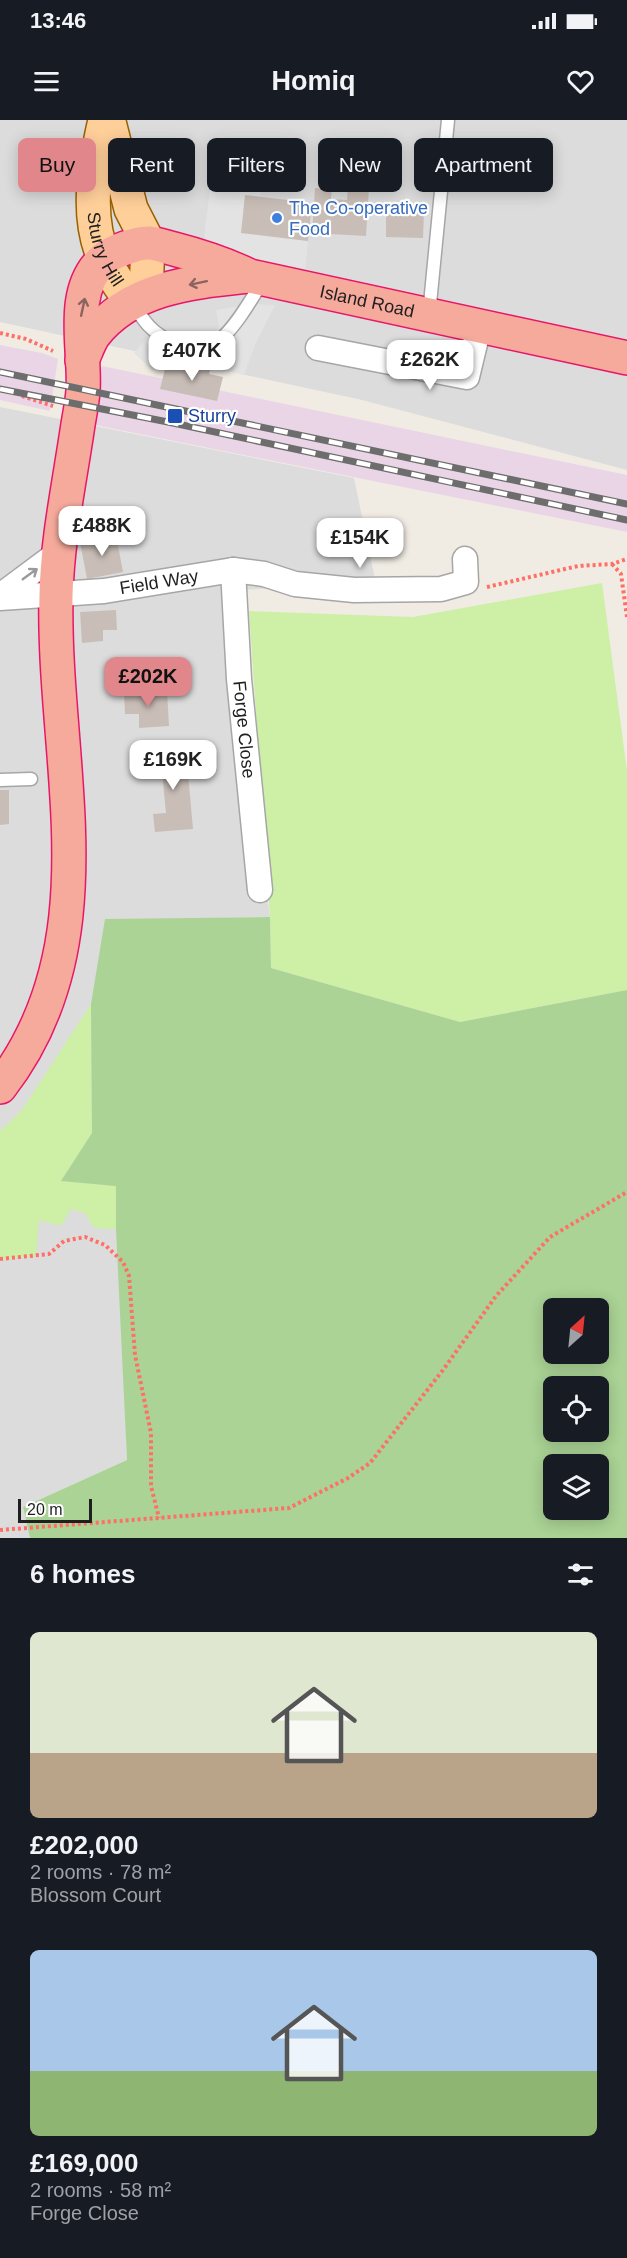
<!DOCTYPE html>
<meta charset="utf-8">
<style>
:root{--surface:#171b24;--page:#242831;--text:#f1f3f6;--muted:#9ea1a6;--accent:#e1868b}
body{margin:0;font-family:Arial,sans-serif;background:var(--page);color:var(--text);height:100vh;display:flex;flex-direction:column;font-size:22px;white-space:nowrap}
*{box-sizing:border-box;margin:0}
p{font-size:20px;color:var(--muted)}
.icon{flex:none;width:33px;height:33px;fill:none;stroke:currentColor;stroke-width:2;stroke-linecap:round;stroke-linejoin:round}
.map{position:relative;height:1418px;overflow:hidden}
.drawer{display:flex;flex-direction:column;background:var(--surface);flex:1}
.drawer>*{flex:none}
.guide{position:absolute;left:18px;top:18px;width:591px;height:54px;display:flex;gap:12px}
.needle{width:39px;rotate:27deg}
.tools{position:absolute;left:543px;top:1178px;display:grid;gap:12px}
.tools a{display:grid;place-items:center;width:66px;height:66px;border-radius:9px;background:var(--surface);box-shadow:0 3px 15px #0003;font-size:30px}
.scale{position:absolute;left:18px;bottom:15px;width:74px;box-sizing:border-box;padding-left:6px;border:3px solid #1f1f1f;border-top:0;font-size:16px;line-height:21px;white-space:nowrap;color:#1f1f1f;-webkit-text-stroke:4px #fff;paint-order:stroke}
.price{position:absolute;translate:-50% -51px;padding:0 14px;border-radius:12px;background:#fff;color:#222;font-size:20px;line-height:39px;filter:drop-shadow(0 2px 3px #0008)}
.price::after{content:'';position:absolute;left:50%;top:36px;width:18px;height:14px;margin-left:-9px;background:inherit;clip-path:polygon(0 0,100% 0,50% 100%)}
.price.selected{background:var(--accent);color:#111}
ul{padding:0;list-style:none}
li{display:grid;align-content:center;gap:12px;height:318px;padding:0 30px}
li span{display:grid;place-items:center;height:186px;border-radius:9px;color:#555}
li>.icon{margin-inline-start:auto}
span .icon{width:108px;height:108px;fill:#fffc;stroke-width:1}
li b{font-size:26px}
h2{display:flex;justify-content:space-between;align-items:center;height:72px;padding:0 30px;font-size:26px}
.chip{padding:0 21px;border-radius:9px;background:var(--surface);box-shadow:0 3px 15px #0003;font-size:21px;line-height:54px}
.chip.selected{background:var(--accent);color:#111}
.status{display:flex;justify-content:space-between;align-items:center;height:42px;padding:0 30px;background:var(--surface);direction:ltr}
.status svg{height:16px;fill:currentColor}
header{display:flex;justify-content:space-between;align-items:center;height:78px;padding:0 30px;background:var(--surface);font-size:27px;font-weight:700}
.map>svg:first-child{display:block}
</style>
<div class="status"><b>13:46</b><svg viewBox="0 0 49 12"><path d="M0 12V9h3v3zM5 12V6h3v6zM10 12V3h3v9zM15 12V0h3v12zM26 1h20v11H26zM47 4h2v5h-2z"/></svg></div>
<header><svg class="icon" aria-label="menu" viewBox="0 0 24 24"><path d="M4 6h16M4 12h16M4 18h16"/></svg>Homiq<svg class="icon" aria-label="heart" viewBox="0 0 24 24"><path d="M12 20l-8-8c-3-5 5-10 8-4 3-6 11-1 8 4z"/></svg></header>
<div class="map">
<svg width="627" height="1418" viewBox="0 0 627 1418">
<rect width="100%" height="100%" fill="#f0ece4"/>
<!-- residential -->
<g fill="#dddcdc">
<polygon points="0,0 627,0 627,350 362,280 0,202"/>
<polygon points="0,287 354,358 376,464 239,470 248,620 270,797 105,800 127,1340 23,1387 30,1418 0,1418"/>
</g>
<!-- industrial -->
<g fill="#ead5e7">
<polygon points="0,225 42,233 58,239 50,291 0,280"/>
<polygon points="102,246 627,355 627,412 90,304"/>
</g>
<!-- grass -->
<g fill="#cdefa6">
<polygon points="602,463 627,651 627,870 460,902 271,848 270,797 249,491 413,497"/>
<polygon points="91,884 92,1013 61,1061 116,1065 116,1109 94,1108 85,1093 71,1089 61,1106 39,1100 36,1136 0,1139 0,1011 22,990"/>
</g>
<!-- forest -->
<path fill="#aad395" fill-rule="evenodd" d="M270,797L271,848L460,902L627,870V1418H30L23,1387L127,1340L116,1109V1066L61,1061L92,1013L91,884L105,799ZM554,1188H598V1233H554ZM554,1266H598V1311H554ZM554,1344H598V1389H554Z"/>
<!-- parking -->
<g fill="#e3e3e3">
<polygon points="216,21 266,27 260,77 245,76 241,113 308,121 305,153 237,139 203,126"/>
<polygon points="252,184 275,185 255,225 244,255 165,236 153,251 134,233 146,219 166,211 171,216 191,223 213,217 219,206 216,190"/>
</g>
<!-- building -->
<g fill="#c9beb7">
<polygon points="348,66 369,68 366,116 312,113 315,68 332,69 331,79 347,80"/>
<polygon points="245,75 312,83 308,121 241,113"/>
<polygon points="386,91 424,92 423,118 386,117"/>
<polygon points="185,244 210,250 209,254 223,257 217,281 160,269 166,245 184,248"/>
<polygon points="116,415 123,452 87,459 80,422"/>
<polygon points="116,490 117,510 103,510 103,521 82,523 80,492"/>
<polygon points="167,570 169,606 139,608 139,594 125,594 124,572"/>
<polygon points="186,631 193,709 155,712 153,694 166,693 162,652 149,653 148,635"/>
<polygon points="0,670 9,670 9,704 0,705"/>
</g>
<g fill="none" stroke-linecap="round" stroke-linejoin="round">
<defs>
<g id="service">
<path d="M133,184C138,191 143,200 149,206C163,221 193,234 212,225C231,216 253,177 263,160"/>
<polyline points="429,194 448,0"/>
<polyline points="0,660 31,659"/>
</g>
<g id="minor">
<polyline points="318,228 467,257 479,207"/>
<path id="s1" d="M233,450L239,559L260,770"/>
<polyline points="0,476 59,432"/>
<path id="s2" d="M0,478L104,471L233,450L264,454L295,464L354,470L441,469L466,462L465,439"/>
</g>
<g id="primary">
<path id="s3" d="M105,0C95,44 85,95 104,138C110,153 122,168 131,182"/>
<polyline points="109,2 131,89 148,122 146,174"/>
</g>
<g id="trunk">
<path d="M82,240C86,232 89,222 94,215C131,167 193,162 249,156"/>
<path id="s4" d="M0,967C113,822 52,643 56,476C57,421 69,365 77,311C79,297 82,284 83,271C86,230 68,172 103,140C111,132 138,122 150,123C158,124 166,127 174,129C201,136 225,144 250,156L627,238"/>
</g>
</defs>
<!-- service casing -->
<use href="#service" stroke="#a6a6a6" stroke-width="15"/>
<!-- minor casing -->
<use href="#minor" stroke="#a6a6a6" stroke-width="27"/>
<!-- primary casing -->
<use href="#primary" stroke="#996000" stroke-width="36"/>
<!-- trunk casing -->
<use href="#trunk" stroke="#e91668" stroke-width="36"/>
<!-- path -->
<g stroke="#ff6f66" stroke-width="4" stroke-dasharray="3 3" stroke-linecap="butt">
<polyline points="0,213 26,219 53,231"/>
<polyline points="22,276 53,286"/>
<polyline points="612,444 621,454 627,497"/>
<polyline points="487,467 578,446 612,444 627,439"/>
<polyline points="0,1139 49,1134 64,1121 85,1117 105,1125 123,1142 129,1156 135,1235 151,1313 151,1366 159,1398"/>
<polyline points="0,1410 289,1388 348,1358 370,1343 443,1250 496,1176 550,1117 627,1072"/>
</g>
<!-- service -->
<use href="#service" stroke="#fff" stroke-width="12"/>
<!-- minor -->
<use href="#minor" stroke="#fff" stroke-width="24"/>
<!-- primary -->
<use href="#primary" stroke="#ffcf9a" stroke-width="33"/>
<!-- trunk -->
<use href="#trunk" stroke="#f6aa9c" stroke-width="33"/>
<defs>
<g id="rail">
<polyline points="0,252 627,384"/>
<polyline points="0,269 173,303 627,400"/>
</g>
</defs>
<!-- rail casing -->
<use href="#rail" stroke="#6d6d6d" stroke-width="7"/>
<!-- rail -->
<use href="#rail" stroke="#fff" stroke-width="4.5" stroke-dasharray="14" stroke-linecap="butt"/>
</g>
<!-- one-way arrows -->
<defs><path id="oneway-shaft" d="M-6 0H5M1.5-3L5.5 0L1.5 3" fill="none" stroke-width="1.6" stroke-linecap="round" stroke-linejoin="round" transform="scale(1.5)"/></defs>
<g stroke="#8a645e">
<use href="#oneway-shaft" transform="translate(198 163) rotate(168)"/>
<use href="#oneway-shaft" transform="translate(83 187) rotate(-78)"/>
</g>
<use stroke="#9a9a9a" href="#oneway-shaft" transform="translate(30 454) rotate(-36)"/>
<!-- markers -->
<circle fill="#3f7fe0" stroke="#fff" stroke-width="2" cx="277" cy="98" r="6"/>
<rect fill="#1a4fb4" stroke="#fff" stroke-width="2" x="167" y="288" width="16" height="16" rx="3"/>
<g text-anchor="middle" stroke-width="4.5" stroke-linejoin="round" paint-order="stroke">
<!-- shop labels -->
<g font-size="18" fill="#366cbe" stroke="#fff" text-anchor="start">
<text x="289" y="94">The Co-operative<tspan x="289" dy="21">Food</tspan></text>
</g>
<!-- street labels -->
<g font-size="18" fill="#1f1f1f" stroke="#fff">
<text dy="6" stroke="none"><textPath href="#s3" startOffset="132">Sturry Hill</textPath></text>
<text dy="6" stroke="none"><textPath href="#s4" startOffset="1126">Island Road</textPath></text>
<text dy="6" stroke="none"><textPath href="#s2" startOffset="160">Field Way</textPath></text>
<text dy="6" stroke="none"><textPath href="#s1" startOffset="160">Forge Close</textPath></text>
</g>
<!-- transit labels -->
<g font-size="18" fill="#164399" stroke="#fff" text-anchor="start">
<text x="188" y="302">Sturry</text>
</g>
</g>
</svg>
<div class="tools">
<a><svg class="needle" viewBox="-14 -14 28 28"><path d="M0-13l5 13h-10z" fill="#e53935"/><path d="M0 13l5-13h-10z" fill="#9ea1a6"/></svg></a>
<a><svg class="icon" aria-label="locate" viewBox="0 0 24 24"><circle cx="12" cy="12" r="6"/><path d="M12 2v4M12 18v4M2 12h4M18 12h4"/></svg></a>
<a><svg class="icon" aria-label="layers" viewBox="0 0 24 24"><path d="M12 4l9 5-9 5-9-5zM3 14l9 5 9-5"/></svg></a>
</div>
<div class="scale">20 m</div>
<b class="price" style="left:192px;top:262px">£407K</b>
<b class="price" style="left:430px;top:271px">£262K</b>
<b class="price" style="left:102px;top:437px">£488K</b>
<b class="price" style="left:360px;top:449px">£154K</b>
<b class="price selected" style="left:148px;top:588px">£202K</b>
<b class="price" style="left:173px;top:671px">£169K</b>
<div class="guide">
<a class="chip selected">Buy</a>
<a class="chip">Rent</a>
<a class="chip">Filters</a>
<a class="chip">New</a>
<a class="chip">Apartment</a>
</div>
</div>
<section class="drawer">
<h2>6 homes<svg class="icon" aria-label="filters" viewBox="0 0 24 24"><path d="M4 7h16M4 17h16"/><circle cx="9" cy="7" r="2"/><circle cx="15" cy="17" r="2"/></svg></h2>
<ul>
<li><span style="background:linear-gradient(#dfe7d0 65%,#b9a48a 0)"><svg class="icon" aria-label="home" viewBox="0 0 24 24"><path d="M3 11l9-7 9 7M6 9v11h12V9"/></svg></span><div><b>£202,000</b><p>2 rooms · 78 m²</p><p>Blossom Court</p></div></li>
<li><span style="background:linear-gradient(#a9c7e8 65%,#8fb573 0)"><svg class="icon" aria-label="home" viewBox="0 0 24 24"><path d="M3 11l9-7 9 7M6 9v11h12V9"/></svg></span><div><b>£169,000</b><p>2 rooms · 58 m²</p><p>Forge Close</p></div></li>
</ul>
</section>
